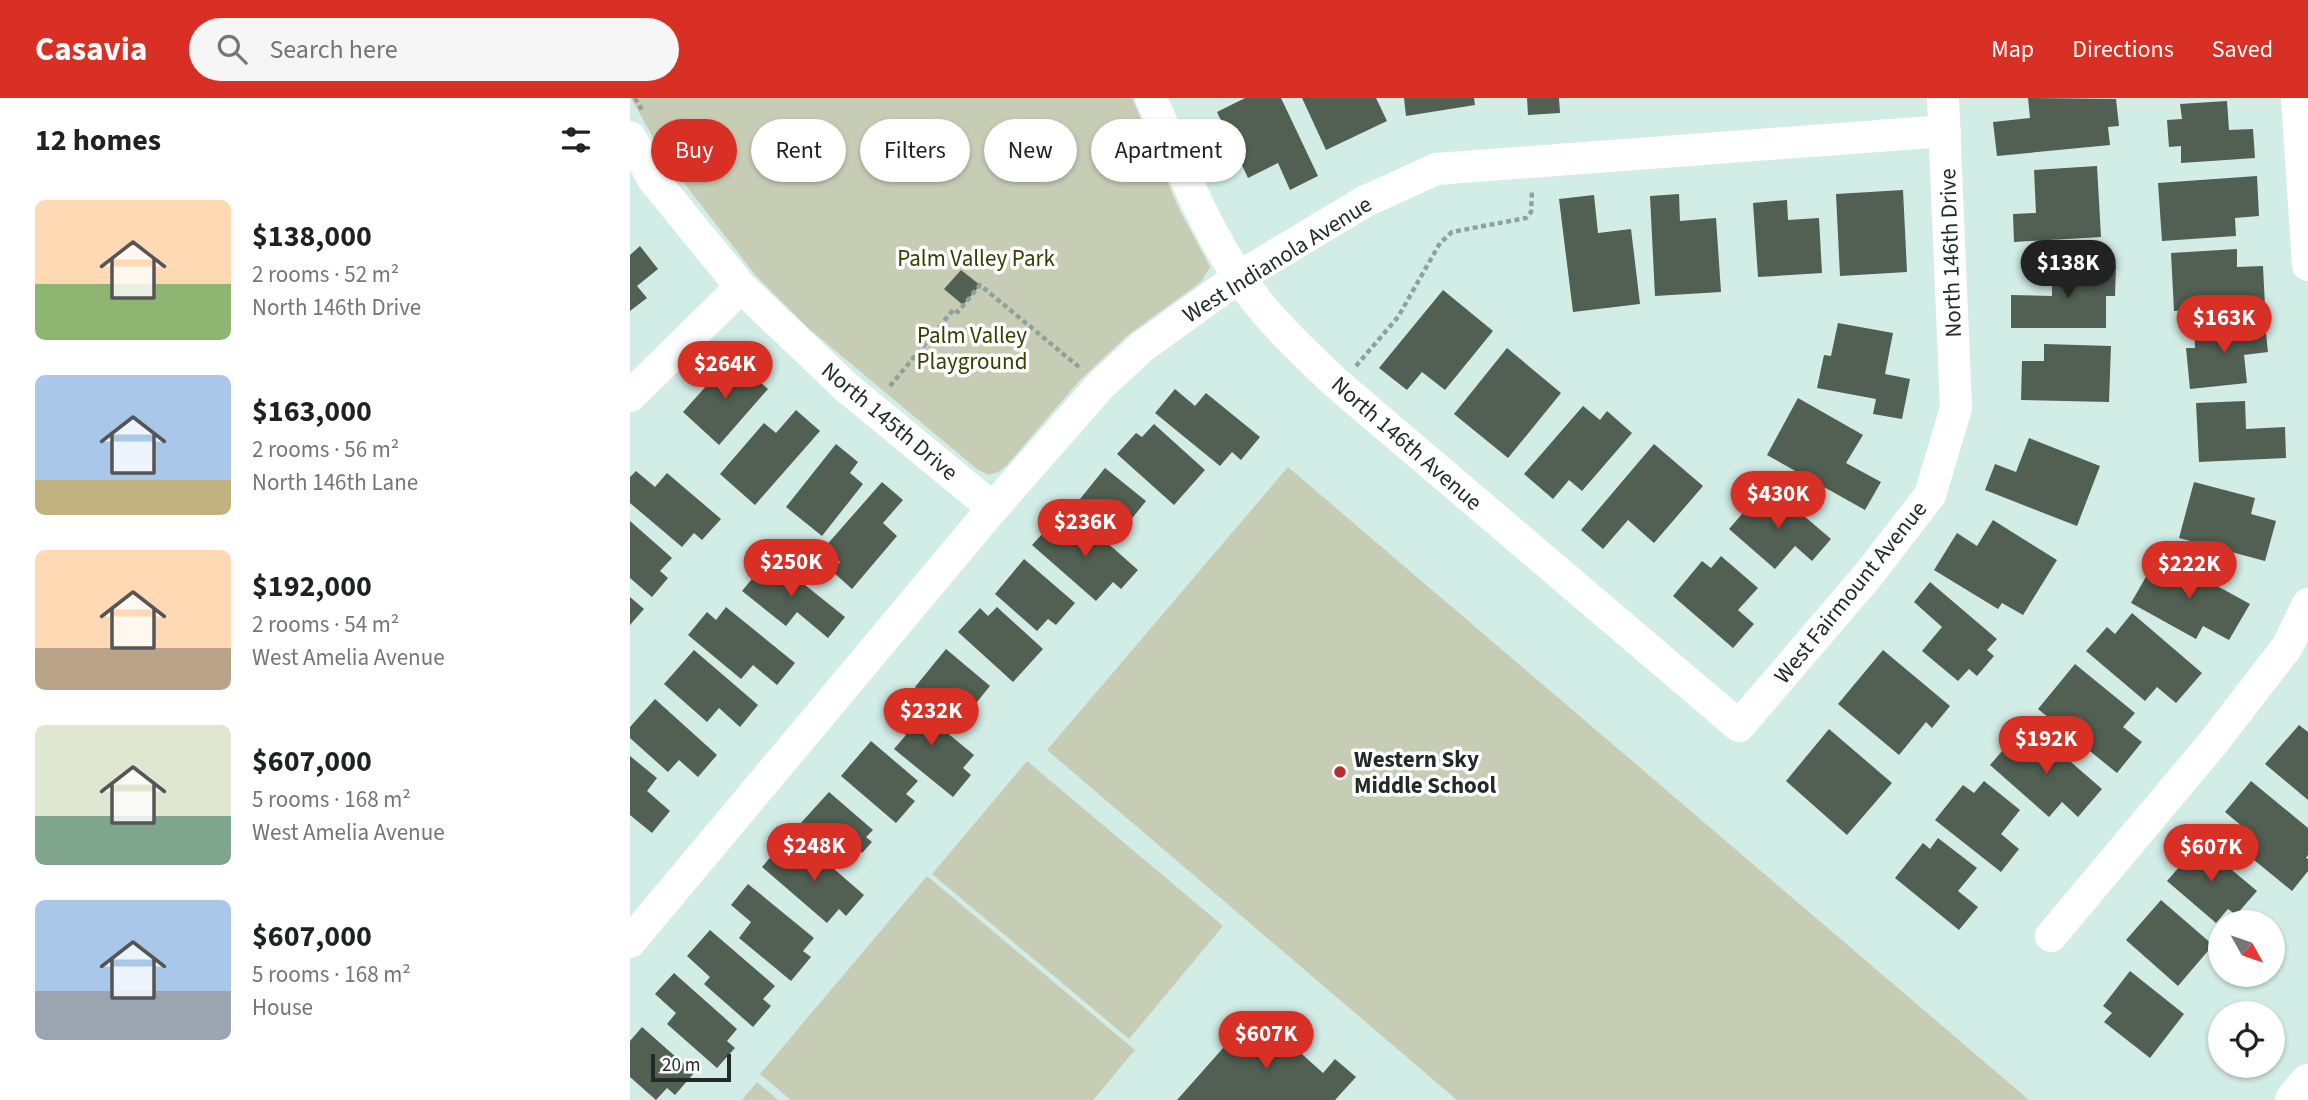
<!DOCTYPE html>
<meta charset="utf-8">
<style>
:root{--surface:#fff;--page:#f6f6f6;--text:#202124;--muted:#757577;--accent:#d93025}
body{margin:0;font-family:"Source Sans 3",sans-serif;background:var(--page);color:var(--text);height:100vh;display:flex;flex-direction:column;font-size:26px;white-space:nowrap}
*{box-sizing:border-box;margin:0}
p{font-size:23px;color:var(--muted)}
.icon{flex:none;width:38px;height:38px;fill:none;stroke:currentColor;stroke-width:2;stroke-linecap:round;stroke-linejoin:round}
.map{position:relative;flex:1;overflow:hidden}
.panel{display:flex;flex-direction:column;background:var(--surface);width:630px}
.panel>*{flex:none}
.hud{position:absolute;left:21px;top:21px;width:665px;height:63px;display:flex;gap:14px}
.needle{width:46px;rotate:130deg}
.fabs{position:absolute;left:1578px;top:812px;display:grid;gap:14px}
.fabs a{display:grid;place-items:center;width:77px;height:77px;border-radius:50%;background:var(--surface);box-shadow:0 2px 5px #0004;font-size:35px}
.scale{position:absolute;left:21px;bottom:18px;width:80px;box-sizing:border-box;padding-left:7px;border:4px solid #212b29;border-top:0;font-size:19px;line-height:24px;white-space:nowrap;color:#212b29;-webkit-text-stroke:5px #fff;paint-order:stroke}
.price{position:absolute;translate:-50% -60px;padding:0 16px;border-radius:24px;background:var(--accent);color:#fff;font-size:23px;line-height:46px;filter:drop-shadow(0 2px 4px #0008)}
.price::after{content:'';position:absolute;left:50%;top:42px;width:21px;height:16px;margin-left:-10px;background:inherit;clip-path:polygon(0 0,100% 0,50% 100%)}
.price.on{background:#222;color:#fff}
ul{padding:0;list-style:none}
li{display:flex;align-items:center;gap:21px;height:175px;padding:0 35px}
li span{display:grid;place-items:center;flex:none;width:196px;height:140px;border-radius:10px;color:#555}
li>.icon{margin-inline-start:auto}
span .icon{width:84px;height:84px;fill:#fffc;stroke-width:1}
li b{font-size:30px}
h2{display:flex;justify-content:space-between;align-items:center;height:84px;padding:0 35px;font-size:30px}
.tag{padding:0 24px;border-radius:32px;background:var(--surface);box-shadow:0 2px 5px #0004;font-size:24px;line-height:63px}
.tag.on{background:var(--accent);color:#fff}
header{display:flex;align-items:center;gap:42px;box-sizing:border-box;height:98px;padding:0 35px;background:var(--accent);color:#fff}
header strong{font-size:33px}
nav{display:flex;gap:38px;margin-inline-start:auto;font-size:24px}
.search{width:490px;height:63px;background:var(--page);display:flex;align-items:center;gap:18px;box-sizing:border-box;padding:0 24px;border-radius:38px;color:var(--muted);font-size:26px}
main{display:flex;flex:1;min-height:0}
.map>svg:first-child{display:block}
</style>
<header>
<strong>Casavia</strong>
<div class="search"><svg class="icon" aria-label="search" viewBox="0 0 24 24"><circle cx="10" cy="10" r="6"/><path d="M15 15l6 6"/></svg>Search here</div>
<nav><a>Map</a><a>Directions</a><a>Saved</a></nav>
</header>
<main>
<section class="panel">
<h2>12 homes<svg class="icon" aria-label="filters" viewBox="0 0 24 24"><path d="M4 7h16M4 17h16"/><circle cx="9" cy="7" r="2"/><circle cx="15" cy="17" r="2"/></svg></h2>
<ul>
<li><span style="background:linear-gradient(#ffd9b3 60%,#8fb573 0)"><svg class="icon" aria-label="home" viewBox="0 0 24 24"><path d="M3 11l9-7 9 7M6 9v11h12V9"/></svg></span><div><b>$138,000</b><p>2 rooms · 52 m²</p><p>North 146th Drive</p></div></li>
<li><span style="background:linear-gradient(#a9c7e8 75%,#c2b280 0)"><svg class="icon" aria-label="home" viewBox="0 0 24 24"><path d="M3 11l9-7 9 7M6 9v11h12V9"/></svg></span><div><b>$163,000</b><p>2 rooms · 56 m²</p><p>North 146th Lane</p></div></li>
<li><span style="background:linear-gradient(#ffd9b3 70%,#b9a48a 0)"><svg class="icon" aria-label="home" viewBox="0 0 24 24"><path d="M3 11l9-7 9 7M6 9v11h12V9"/></svg></span><div><b>$192,000</b><p>2 rooms · 54 m²</p><p>West Amelia Avenue</p></div></li>
<li><span style="background:linear-gradient(#dfe7d0 65%,#7fa58c 0)"><svg class="icon" aria-label="home" viewBox="0 0 24 24"><path d="M3 11l9-7 9 7M6 9v11h12V9"/></svg></span><div><b>$607,000</b><p>5 rooms · 168 m²</p><p>West Amelia Avenue</p></div></li>
<li><span style="background:linear-gradient(#a9c7e8 65%,#9aa5b1 0)"><svg class="icon" aria-label="home" viewBox="0 0 24 24"><path d="M3 11l9-7 9 7M6 9v11h12V9"/></svg></span><div><b>$607,000</b><p>5 rooms · 168 m²</p><p>House</p></div></li>
</ul>
</section>
<div class="map">
<svg width="1678" height="1002" viewBox="0 0 1678 1002">
<rect width="100%" height="100%" fill="#d2ece6"/>
<!-- green -->
<g fill="#c7cdb5">
<polygon points="1,0 502,0 548,109 580,169 571,184 498,237 450,282 376,368 368,374 359,377 347,371 177,229 126,178 34,59"/>
<polygon points="658,369 1399,1002 827,1002 417,652"/>
<polygon points="397,663 593,828 499,941 302,776"/>
<polygon points="297,778 505,952 463,1002 161,1002 130,976"/>
<polygon points="127,984 148,1002 112,1002"/>
</g>
<!-- building -->
<g fill="#516053">
<polygon points="615,0 651,0 688,78 660,92 648,65 618,80 587,14"/>
<polygon points="672,0 746,0 757,23 696,52"/>
<polygon points="774,0 844,0 845,7 776,18"/>
<polygon points="897,0 929,0 930,15 898,17"/>
<polygon points="1398,0 1486,1 1489,28 1478,29 1480,47 1367,58 1363,24 1400,20"/>
<polygon points="1597,3 1599,32 1623,31 1625,60 1551,65 1551,48 1539,49 1537,22 1552,21 1550,6"/>
<polygon points="1467,68 1471,139 1384,144 1383,116 1406,115 1404,72"/>
<polygon points="1627,78 1629,118 1605,120 1606,138 1532,143 1528,85"/>
<polygon points="1273,92 1277,174 1210,178 1206,96"/>
<polygon points="1049,96 1050,123 1086,120 1091,194 1025,198 1020,98"/>
<polygon points="964,97 968,135 1001,131 1010,206 943,214 929,101"/>
<polygon points="1157,102 1158,122 1189,120 1192,175 1128,179 1123,105"/>
<polygon points="10,148 28,171 7,188 17,200 0,213 0,157"/>
<polygon points="1607,151 1607,169 1633,168 1635,208 1544,213 1541,155"/>
<polygon points="1422,167 1486,167 1485,198 1476,198 1476,230 1381,230 1381,197 1422,198"/>
<polygon points="331,172 350,187 333,207 314,191"/>
<polygon points="813,192 863,233 815,292 792,274 777,292 749,270"/>
<polygon points="1208,225 1263,235 1255,276 1280,281 1272,321 1243,316 1246,301 1187,290 1194,257 1201,258"/>
<polygon points="1635,226 1638,254 1614,257 1617,285 1560,291 1556,250 1565,250 1564,234"/>
<polygon points="1414,246 1481,248 1479,304 1391,302 1392,263 1414,263"/>
<polygon points="877,250 931,295 878,360 824,316"/>
<polygon points="102,259 138,291 89,347 53,314"/>
<polygon points="545,291 565,308 576,295 630,339 611,362 602,354 590,368 525,315"/>
<polygon points="1168,300 1233,337 1216,365 1251,384 1235,412 1137,357"/>
<polygon points="1615,303 1616,331 1655,329 1656,360 1569,364 1566,305"/>
<polygon points="953,308 970,322 977,313 1002,335 952,393 939,382 923,401 894,376"/>
<polygon points="166,312 190,333 125,407 90,376 134,325 146,335"/>
<polygon points="524,326 575,372 544,407 487,356 506,335 512,339"/>
<polygon points="1399,340 1470,368 1447,428 1355,392 1365,366 1386,374"/>
<polygon points="206,346 228,364 220,375 233,386 192,438 156,409"/>
<polygon points="1024,346 1073,388 1024,445 998,422 973,451 951,432"/>
<polygon points="475,370 516,403 487,439 446,406"/>
<polygon points="6,373 25,389 37,375 91,421 72,442 64,435 52,449 0,405 0,379"/>
<polygon points="252,384 273,402 253,425 267,438 222,491 202,473 210,464 194,450"/>
<polygon points="1564,384 1625,400 1621,416 1646,423 1635,463 1549,440"/>
<polygon points="1146,394 1201,441 1182,463 1165,448 1145,471 1099,431 1125,401 1134,408"/>
<polygon points="425,422 444,440 456,426 508,472 491,491 483,484 466,503 402,447"/>
<polygon points="1363,422 1427,462 1393,517 1372,505 1368,511 1304,472 1327,435 1347,448"/>
<polygon points="0,423 42,460 30,473 38,480 22,499 0,480"/>
<polygon points="1529,456 1620,506 1599,542 1573,528 1566,541 1501,505"/>
<polygon points="1091,458 1128,490 1108,512 1124,526 1103,550 1043,498 1072,463 1081,470"/>
<polygon points="140,459 215,519 198,540 167,514 156,528 112,493"/>
<polygon points="394,461 445,505 426,527 418,521 407,533 365,496"/>
<polygon points="1300,484 1367,541 1357,552 1364,558 1347,578 1339,571 1328,583 1292,553 1312,529 1284,504"/>
<polygon points="0,499 14,511 0,527"/>
<polygon points="96,509 165,565 147,587 123,567 111,581 58,537 77,514 86,522"/>
<polygon points="367,509 413,551 383,584 328,534 350,510 358,518"/>
<polygon points="1502,515 1572,575 1546,605 1527,589 1515,603 1456,553 1477,529 1485,536"/>
<polygon points="316,551 360,588 330,625 285,589"/>
<polygon points="64,552 128,607 110,629 89,610 77,624 34,586"/>
<polygon points="1253,552 1320,608 1302,630 1296,624 1269,657 1208,606"/>
<polygon points="1445,566 1505,615 1493,629 1512,644 1487,675 1408,611"/>
<polygon points="275,600 344,657 333,670 341,677 323,699 264,651 276,637 257,622"/>
<polygon points="25,601 87,657 68,679 49,662 38,674 0,640 0,629"/>
<polygon points="1669,627 1678,634 1678,702 1635,666"/>
<polygon points="1199,631 1262,685 1217,737 1156,683"/>
<polygon points="1404,632 1472,691 1448,719 1432,704 1419,719 1360,667 1380,644 1388,651"/>
<polygon points="241,643 288,683 276,696 285,703 266,725 211,678"/>
<polygon points="0,658 27,680 17,693 40,713 22,735 0,717"/>
<polygon points="1354,683 1390,712 1371,736 1389,751 1371,774 1305,722 1333,687 1344,695"/>
<polygon points="1621,683 1678,730 1678,757 1676,760 1678,761 1678,773 1662,793 1602,744 1613,729 1595,714"/>
<polygon points="199,694 243,732 236,739 242,744 232,755 226,750 213,765 170,726"/>
<polygon points="1308,740 1347,770 1328,793 1348,809 1329,832 1265,780 1293,745 1300,751"/>
<polygon points="1570,745 1627,793 1606,817 1598,811 1586,825 1537,783"/>
<polygon points="150,748 168,763 180,750 234,797 216,818 209,811 197,825 132,769"/>
<polygon points="118,786 184,840 173,853 181,859 161,883 109,840 121,824 101,807"/>
<polygon points="1531,802 1583,847 1548,888 1496,842"/>
<polygon points="80,832 145,888 133,901 141,908 123,929 74,886 80,879 57,858"/>
<polygon points="1500,873 1554,916 1520,960 1474,924 1482,915 1473,908"/>
<polygon points="44,875 107,931 97,943 105,950 87,970 37,926 46,915 25,896"/>
<polygon points="625,914 693,975 705,961 726,979 705,1002 547,1002"/>
<polygon points="12,929 64,975 45,997 37,990 26,1002 0,979 0,943"/>
</g>
<g fill="none" stroke-linecap="round" stroke-linejoin="round">
<!-- path -->
<g stroke="#8ea29d" stroke-width="4.5" stroke-dasharray="5 3.5" stroke-linecap="butt">
<polyline points="5,0 13,14"/>
<polyline points="726,268 768,219 810,145 822,134 896,120 901,114 902,92"/>
<polyline points="260,288 324,211 328,214 350,187 449,269"/>
</g>
<!-- minor -->
<g stroke="#fff" stroke-width="32">
<path d="M521,0C548,61 571,123 608,178C635,218 671,252 706,285L1109,628L1239,476L1300,397L1326,310L1313,0"/>
<polyline points="1667,0 1678,167"/>
<polyline points="0,39 23,81 111,189 216,289 363,410"/>
<polyline points="0,298 111,189"/>
<polyline points="1421,838 1582,646 1657,549 1678,506"/>
<polyline points="0,844 363,410 471,287 512,249 609,179 734,104 806,71 1315,33"/>
</g>
<!-- tertiary -->
<polyline stroke="#fff" stroke-width="38" points="1664,1002 1678,985"/>
</g>
<!-- markers -->
<circle fill="#bc2c2c" stroke="#fff" stroke-width="2.5" cx="710" cy="674" r="7"/>
<g text-anchor="middle" stroke-width="7" stroke-linejoin="round" paint-order="stroke">
<!-- street labels -->
<g font-size="23" fill="#212b29" stroke="#fff">
<text transform="translate(1320 155) rotate(-92)" y="8">North 146th Drive</text>
<text transform="translate(647 161) rotate(-32)" y="8">West Indianola Avenue</text>
<text transform="translate(260 323) rotate(40)" y="8">North 145th Drive</text>
<text transform="translate(777 345) rotate(41)" y="8">North 146th Avenue</text>
<text transform="translate(1220 494) rotate(-51)" y="8">West Fairmount Avenue</text>
</g>
<!-- park labels -->
<g font-size="23" fill="#363f00" stroke="#fff">
<text x="346" y="168">Palm Valley Park</text>
<text x="342" y="245">Palm Valley<tspan x="342" dy="26">Playground</tspan></text>
</g>
<!-- poi labels -->
<g font-size="23" font-weight="bold" fill="#212b29" stroke="#fff" text-anchor="start">
<text x="724" y="669">Western Sky<tspan x="724" dy="26">Middle School</tspan></text>
</g>
</g>
</svg>
<div class="fabs">
<a><svg class="needle" viewBox="-14 -14 28 28"><path d="M0-13l5 13h-10z" fill="#e53935"/><path d="M0 13l5-13h-10z" fill="#757577"/></svg></a>
<a><svg class="icon" aria-label="locate" viewBox="0 0 24 24"><circle cx="12" cy="12" r="6"/><path d="M12 2v4M12 18v4M2 12h4M18 12h4"/></svg></a>
</div>
<div class="scale">20 m</div>
<b class="price on" style="left:1438px;top:202px">$138K</b>
<b class="price" style="left:1594px;top:257px">$163K</b>
<b class="price" style="left:95px;top:303px">$264K</b>
<b class="price" style="left:1148px;top:433px">$430K</b>
<b class="price" style="left:455px;top:461px">$236K</b>
<b class="price" style="left:161px;top:501px">$250K</b>
<b class="price" style="left:1559px;top:503px">$222K</b>
<b class="price" style="left:301px;top:650px">$232K</b>
<b class="price" style="left:1416px;top:678px">$192K</b>
<b class="price" style="left:184px;top:785px">$248K</b>
<b class="price" style="left:1581px;top:786px">$607K</b>
<b class="price" style="left:636px;top:973px">$607K</b>
<div class="hud">
<a class="tag on">Buy</a>
<a class="tag">Rent</a>
<a class="tag">Filters</a>
<a class="tag">New</a>
<a class="tag">Apartment</a>
</div>
</div>
</main>
